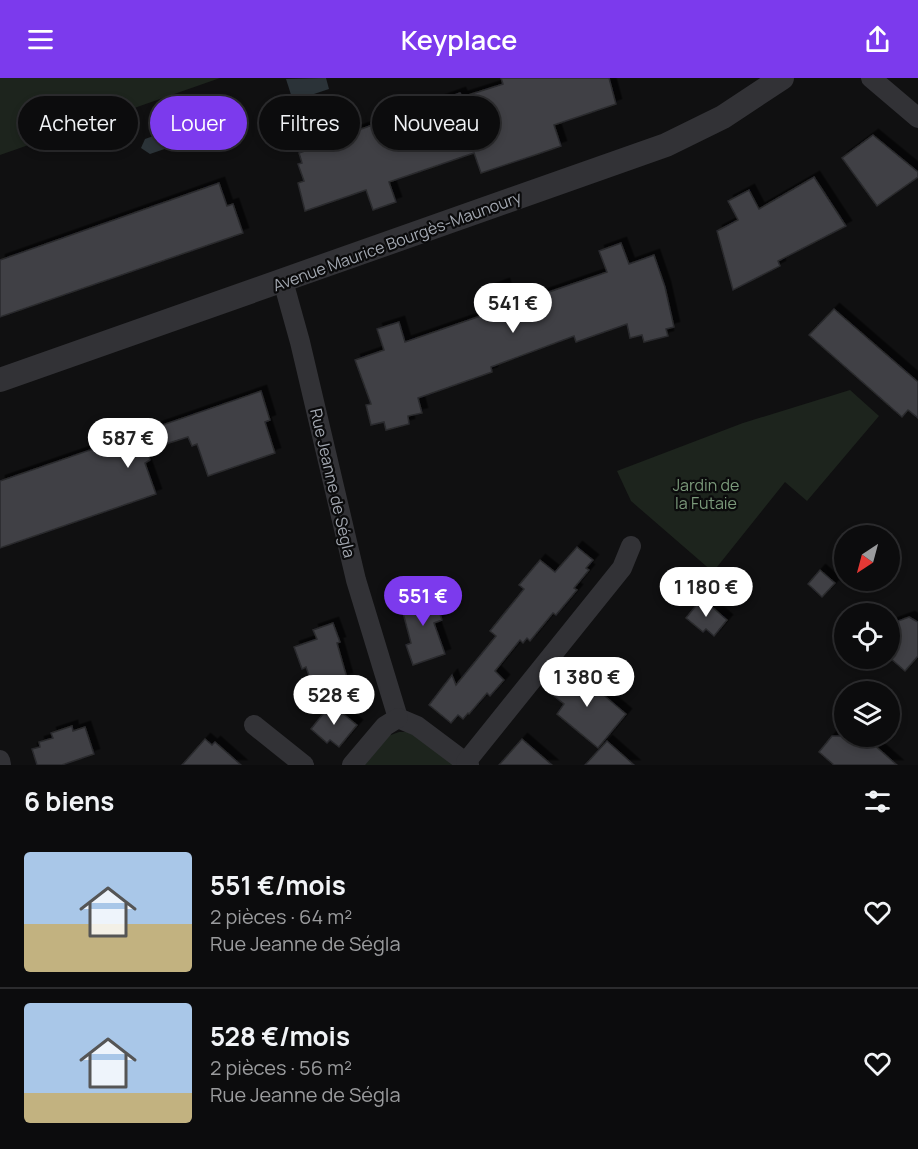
<!DOCTYPE html>
<html lang="fr">
<meta charset="utf-8">
<style>
:root{--surface:#0c0c0d;--page:#151516;--text:#f1f3f6;--muted:#9a9b9d;--line:#2c2c2e;--accent:#7c3aed}
body{margin:0;font-family:Manrope,sans-serif;background:var(--page);color:var(--text);height:100vh;display:flex;flex-direction:column;font-size:22px;white-space:nowrap}
*{box-sizing:border-box;margin:0}
p{font-size:20px;color:var(--muted)}
.icon{flex:none;width:33px;height:33px;fill:none;stroke:currentColor;stroke-width:2;stroke-linecap:round;stroke-linejoin:round}
.map{position:relative;height:687px;overflow:hidden}
.side{display:flex;flex-direction:column;background:var(--surface);flex:1}
.side>*{flex:none}
.top-card{position:absolute;left:18px;top:18px;width:600px;height:54px;display:flex;gap:12px}
.needle{width:39px;rotate:216deg}
.buttons{position:absolute;left:834px;top:447px;display:grid;gap:12px}
.buttons a{display:grid;place-items:center;width:66px;height:66px;border-radius:50%;background:var(--surface);box-shadow:0 3px 9px #0003,0 0 0 2px var(--line);font-size:30px}
.price{position:absolute;translate:-50% -51px;padding:0 14px;border-radius:21px;background:#fff;color:#222;font-size:20px;line-height:39px;filter:drop-shadow(0 2px 3px #0008)}
.price::after{content:'';position:absolute;left:50%;top:36px;width:18px;height:14px;margin-left:-9px;background:inherit;clip-path:polygon(0 0,100% 0,50% 100%)}
.price.selected{background:var(--accent);color:#fff}
ul{padding:0;list-style:none}
li{display:flex;align-items:center;gap:18px;height:150px;padding:0 24px}
li+li{border-top:2px solid var(--line)}
li span{display:grid;place-items:center;flex:none;width:168px;height:120px;border-radius:6px;color:#555}
li>.icon{margin-inline-start:auto}
span .icon{width:72px;height:72px;fill:#fffc;stroke-width:1}
li b{font-size:26px}
h2{display:flex;justify-content:space-between;align-items:center;height:72px;padding:0 24px;font-size:26px}
.tag{padding:0 21px;border-radius:27px;background:var(--surface);box-shadow:0 3px 9px #0003,0 0 0 2px var(--line);font-size:21px;line-height:54px}
.tag.selected{background:var(--accent);color:#fff}
header{display:flex;justify-content:space-between;align-items:center;height:78px;padding:0 24px;background:var(--accent);color:#fff;font-size:27px;font-weight:600}
.map>svg:first-child{display:block}
</style>
<header><svg class="icon" aria-label="menu" viewBox="0 0 24 24"><path d="M4 6h16M4 12h16M4 18h16"/></svg>Keyplace<svg class="icon" aria-label="share" viewBox="0 0 24 24"><path d="M12 15V3M7 8l5-5 5 5M5 13v7h14v-7"/></svg></header>
<div class="map">
<svg width="918" height="687" viewBox="0 0 918 687">
<defs>
<filter id="shadow"><feDropShadow dx="5.5" dy="-5.5" stdDeviation="0" flood-color="#0009"/></filter>
</defs>
<rect width="100%" height="100%" fill="#101011"/>
<!-- green -->
<g fill="#1d241d">
<polygon points="0,0 220,0 0,77"/>
<polygon points="850,312 879,338 807,423 785,404 713,494 631,423 617,393 743,345"/>
<polygon points="399,654 410,654 455,687 362,687 388,658"/>
</g>
<!-- water -->
<g fill="#2b3338">
<polygon points="326,0 329,11 293,23 286,1"/>
<polygon points="173,51 179,66 150,76 141,70 145,61"/>
</g>
<!-- building -->
<g fill="#3f4044" stroke="#2a2a2d" stroke-width="1.5" filter="url(#shadow)">
<polygon points="501,0 609,0 616,26 554,47 561,68 538,76 481,95 474,75 389,104 396,124 373,132 366,112 305,133 298,105 304,103 298,86 302,85 299,75 319,68 319,66 378,45 379,47 421,34 419,30 460,15 462,19 503,6"/>
<polygon points="873,57 918,94 918,99 877,128 842,80"/>
<polygon points="814,99 846,148 778,183 780,188 733,212 717,153 738,142 728,123 749,112 759,131"/>
<polygon points="219,105 227,128 233,126 243,155 0,239 0,182"/>
<polygon points="621,165 629,186 654,177 665,209 674,249 666,251 668,258 644,264 642,257 630,260 627,246 576,264 574,258 491,289 492,294 418,320 422,335 408,338 409,346 386,352 384,344 371,347 366,327 371,326 355,282 384,272 377,251 399,244 405,264 489,235 482,214 504,206 511,227 607,194 599,173"/>
<polygon points="834,231 918,304 918,340 908,332 902,339 809,257"/>
<polygon points="261,313 270,342 265,344 275,375 208,398 197,366 192,368 188,359 147,372 150,382 145,385 156,416 0,470 0,403"/>
<polygon points="577,469 593,482 586,490 589,492 574,510 577,512 556,537 553,535 530,563 527,560 523,565 520,562 495,593 504,602 490,618 487,615 469,636 468,635 463,641 458,637 451,645 429,627 452,597 456,607 496,558 490,553 524,511 519,507 540,482 555,494"/>
<polygon points="820,492 835,505 822,519 808,506"/>
<polygon points="432,511 442,542 434,545 445,576 413,587 406,567 411,565 402,531 408,529 405,520"/>
<polygon points="702,520 727,542 714,558 706,551 703,554 686,540"/>
<polygon points="909,539 918,544 918,578 905,593 890,580 890,546"/>
<polygon points="333,545 340,564 337,565 347,600 341,602 344,611 317,620 306,589 302,591 294,569 317,561 313,552"/>
<polygon points="572,590 626,636 598,670 557,636 564,626 550,615"/>
<polygon points="331,626 357,647 339,669 330,662 327,665 311,651"/>
<polygon points="72,648 73,653 85,649 94,676 62,687 37,687 32,671 40,669 39,664 53,660 51,655"/>
<polygon points="832,658 864,658 897,687 834,687 819,674"/>
<polygon points="205,661 212,667 215,664 241,687 182,687"/>
<polygon points="522,661 552,687 499,687"/>
<polygon points="607,663 634,687 585,687"/>
</g>
<g fill="none" stroke-linecap="round" stroke-linejoin="round">
<!-- minor -->
<g stroke="#323236" stroke-width="20">
<polyline points="871,0 918,40"/>
<polyline points="283,203 300,264 356,502 398,640"/>
<polyline points="398,640 417,648 469,687"/>
<polyline points="254,647 304,687"/>
<polyline points="0,682 1,687"/>
<polyline points="466,684 622,490 631,468"/>
<polyline points="352,687 385,648 398,640"/>
</g>
<!-- tertiary -->
<polyline stroke="#323236" stroke-width="24" points="0,302 666,67 723,39 782,0"/>
</g>
<g text-anchor="middle" stroke-width="4.5" stroke-linejoin="round" paint-order="stroke">
<!-- street labels -->
<g font-size="16" fill="#a3a8b1" stroke="#0b0b0c">
<text transform="translate(397 163) rotate(-20)" y="6">Avenue Maurice Bourgès-Maunoury</text>
<text transform="translate(333 405) rotate(77)" y="6">Rue Jeanne de Ségla</text>
</g>
<!-- park labels -->
<g font-size="16" fill="#7b9a7b" stroke="#0b0b0c">
<text x="706" y="413">Jardin de<tspan x="706" dy="18">la Futaie</tspan></text>
</g>
</g>
</svg>
<div class="buttons">
<a><svg class="needle" viewBox="-14 -14 28 28"><path d="M0-13l5 13h-10z" fill="#e53935"/><path d="M0 13l5-13h-10z" fill="#9a9b9d"/></svg></a>
<a><svg class="icon" aria-label="locate" viewBox="0 0 24 24"><circle cx="12" cy="12" r="6"/><path d="M12 2v4M12 18v4M2 12h4M18 12h4"/></svg></a>
<a><svg class="icon" aria-label="layers" viewBox="0 0 24 24"><path d="M12 4l9 5-9 5-9-5zM3 14l9 5 9-5"/></svg></a>
</div>
<b class="price" style="left:513px;top:256px">541 €</b>
<b class="price" style="left:128px;top:391px">587 €</b>
<b class="price" style="left:706px;top:540px">1 180 €</b>
<b class="price selected" style="left:423px;top:549px">551 €</b>
<b class="price" style="left:587px;top:630px">1 380 €</b>
<b class="price" style="left:334px;top:648px">528 €</b>
<div class="top-card">
<a class="tag">Acheter</a>
<a class="tag selected">Louer</a>
<a class="tag">Filtres</a>
<a class="tag">Nouveau</a>
</div>
</div>
<section class="side">
<h2>6 biens<svg class="icon" aria-label="filters" viewBox="0 0 24 24"><path d="M4 7h16M4 17h16"/><circle cx="9" cy="7" r="2"/><circle cx="15" cy="17" r="2"/></svg></h2>
<ul>
<li><span style="background:linear-gradient(#a9c7e8 60%,#c2b280 0)"><svg class="icon" aria-label="home" viewBox="0 0 24 24"><path d="M3 11l9-7 9 7M6 9v11h12V9"/></svg></span><div><b>551 €/mois</b><p>2 pièces · 64 m²</p><p>Rue Jeanne de Ségla</p></div><svg class="icon" aria-label="heart" viewBox="0 0 24 24"><path d="M12 20l-8-8c-3-5 5-10 8-4 3-6 11-1 8 4z"/></svg></li>
<li><span style="background:linear-gradient(#a9c7e8 75%,#c2b280 0)"><svg class="icon" aria-label="home" viewBox="0 0 24 24"><path d="M3 11l9-7 9 7M6 9v11h12V9"/></svg></span><div><b>528 €/mois</b><p>2 pièces · 56 m²</p><p>Rue Jeanne de Ségla</p></div><svg class="icon" aria-label="heart" viewBox="0 0 24 24"><path d="M12 20l-8-8c-3-5 5-10 8-4 3-6 11-1 8 4z"/></svg></li>
</ul>
</section>
